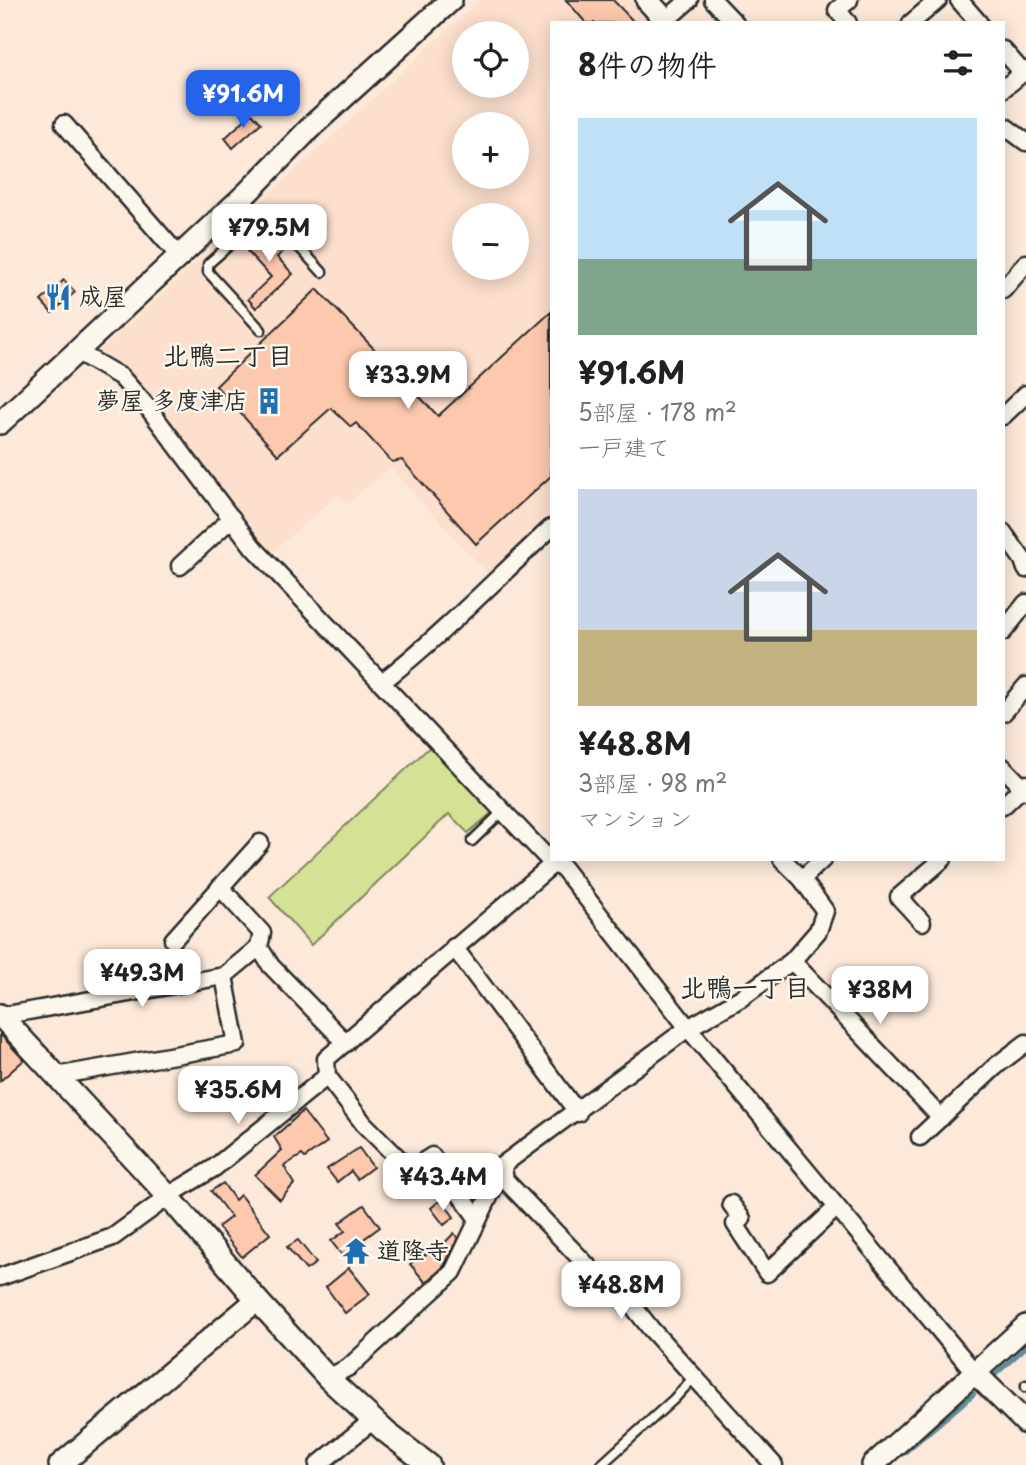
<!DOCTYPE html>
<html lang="ja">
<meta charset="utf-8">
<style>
:root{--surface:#fff;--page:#f6f6f6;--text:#202124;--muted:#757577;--accent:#2563eb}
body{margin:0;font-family:"Playpen Sans","Klee One",sans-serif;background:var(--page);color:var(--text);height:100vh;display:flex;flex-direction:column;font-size:26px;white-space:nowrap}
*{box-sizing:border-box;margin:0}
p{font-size:23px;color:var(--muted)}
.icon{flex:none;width:38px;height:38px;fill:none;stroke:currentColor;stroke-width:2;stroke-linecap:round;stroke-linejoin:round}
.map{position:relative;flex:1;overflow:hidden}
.drawer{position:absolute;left:550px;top:21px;width:455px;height:840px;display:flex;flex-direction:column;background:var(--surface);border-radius:0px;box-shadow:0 4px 18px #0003}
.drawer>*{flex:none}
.controls{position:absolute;left:452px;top:21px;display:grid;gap:14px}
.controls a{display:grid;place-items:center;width:77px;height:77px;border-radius:50%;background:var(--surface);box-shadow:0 4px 18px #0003;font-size:35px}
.price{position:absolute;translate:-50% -60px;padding:0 16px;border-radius:14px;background:#fff;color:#222;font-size:23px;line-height:46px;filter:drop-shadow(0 2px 4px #0008)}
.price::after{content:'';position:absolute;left:50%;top:42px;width:21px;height:16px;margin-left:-10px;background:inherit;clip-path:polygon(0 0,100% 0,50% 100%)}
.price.current{background:var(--accent);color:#fff}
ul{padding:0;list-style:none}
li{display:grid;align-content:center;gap:14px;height:371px;padding:0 28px}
li span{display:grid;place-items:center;height:217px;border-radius:0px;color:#555}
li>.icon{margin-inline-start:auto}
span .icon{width:126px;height:126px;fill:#fffc;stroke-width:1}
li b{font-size:30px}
h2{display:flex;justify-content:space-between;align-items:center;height:84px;padding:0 28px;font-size:30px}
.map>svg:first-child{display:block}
</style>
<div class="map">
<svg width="1026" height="1465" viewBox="0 0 1026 1465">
<rect width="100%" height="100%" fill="#fce9d9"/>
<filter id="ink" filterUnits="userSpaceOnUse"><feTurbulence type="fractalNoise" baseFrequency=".0143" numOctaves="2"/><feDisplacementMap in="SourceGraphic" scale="14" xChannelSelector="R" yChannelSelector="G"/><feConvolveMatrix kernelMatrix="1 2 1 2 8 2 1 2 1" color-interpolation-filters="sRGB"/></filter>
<g filter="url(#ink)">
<!-- built -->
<path fill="#fcdfcc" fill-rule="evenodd" d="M480,0H633L654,23H551V518L490,576L390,467L347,504L339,494L271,553L247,526L139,380L99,352ZM464,33H516V86H464ZM464,124H516V177H464ZM464,215H516V268H464Z"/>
<!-- green -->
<polygon fill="#d4e296" stroke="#808660" stroke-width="2" points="433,744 495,810 468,833 449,814 311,945 269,897"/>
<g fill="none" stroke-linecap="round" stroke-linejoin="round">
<!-- stream -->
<g stroke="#608c9b" stroke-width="4.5">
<polyline points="995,1375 1026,1347"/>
<polyline points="903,1454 974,1394"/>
</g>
</g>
<!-- building -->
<g fill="#fdc9ae" stroke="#2b2b2b" stroke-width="2">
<polygon points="566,0 613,0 635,23 586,23"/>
<polygon points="252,113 261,123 233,148 225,138"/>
<polygon points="270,225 289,246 277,257 293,274 256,308 248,299 271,277 247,251"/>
<polygon points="64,280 75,292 52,313 41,301"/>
<polygon points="317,289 438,416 551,312 551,476 476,544 402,460 392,462 356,423 351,427 331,408 278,455 216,386"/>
<polygon points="0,1034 24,1060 0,1081"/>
<polygon points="303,1111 327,1142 305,1158 302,1155 284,1166 294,1184 280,1200 255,1175 282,1150 274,1137"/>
<polygon points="359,1148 373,1167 357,1179 351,1171 337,1182 327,1169"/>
<polygon points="223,1183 235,1200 240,1195 270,1234 242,1257 218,1227 231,1217 211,1191"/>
<polygon points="438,1202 443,1202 454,1217 444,1225 431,1208"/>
<polygon points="364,1205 380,1227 342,1255 331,1241 345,1231 339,1223"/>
<polygon points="454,1233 458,1238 444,1266 426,1283 410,1264 423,1253 425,1256 433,1249 436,1252"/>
<polygon points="298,1240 316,1263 306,1270 287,1247"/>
<polygon points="349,1268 370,1294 345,1313 326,1287"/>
</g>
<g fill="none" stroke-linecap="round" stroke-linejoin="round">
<defs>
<g id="lane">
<polyline points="261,330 208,272 208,264 267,212 322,272"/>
<polyline points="472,841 503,811"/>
<polyline points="1026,1385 1026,1387"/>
<polyline points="601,1465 674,1399 695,1376"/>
</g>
<g id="street">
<polyline points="713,0 735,23"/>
<polyline points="959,0 979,23"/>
<polyline points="666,20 689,0"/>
<polyline points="848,23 837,10 849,0"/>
<polyline points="911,23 938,0"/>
<polyline points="1003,50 1023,73"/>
<polyline points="1003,89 1026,70"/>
<polyline points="64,124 179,256"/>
<polyline points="1003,125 1026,142"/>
<polyline points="1003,290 1026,263"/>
<polyline points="76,351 121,377 149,409 253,547 553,864 563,868 688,1028 975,1373"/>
<polyline points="1003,416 1026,394"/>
<polyline points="1003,532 1023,560 1026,569"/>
<polyline points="180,566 232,518"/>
<polyline points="1003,632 1026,603"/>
<path d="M382,682C442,635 495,580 551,528"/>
<polyline points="1003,713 1026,686"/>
<polyline points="1003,767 1026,791"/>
<polyline points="1003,806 1026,784"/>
<polyline points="802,879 823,859"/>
<polyline points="220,887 262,933 259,947 271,966 346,1043"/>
<polyline points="922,922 899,897 943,859"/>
<polyline points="173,940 260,843"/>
<polyline points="454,947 578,1113"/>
<polyline points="792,961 941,1118"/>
<polyline points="1,1016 224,976 259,947"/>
<polyline points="56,1076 237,1044 224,976"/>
<polyline points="920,1137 997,1065 1026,1043"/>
<polyline points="503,1168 505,1180 606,1285 614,1282 651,1329 774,1465"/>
<polyline points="462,1195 688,1028 741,998 792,961 818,931 825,911 802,879 782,859"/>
<polyline points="731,1204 742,1219 735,1224 767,1273 836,1208"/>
<polyline points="478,1219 432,1156 410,1170 364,1124 327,1076 326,1059 553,864"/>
<polyline points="0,1277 113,1237 176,1191 214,1168 327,1076"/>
<polyline points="328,1378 349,1367 453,1272 502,1170"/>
<polyline points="318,1465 373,1420"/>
</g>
<g id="secondary">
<polyline points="647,0 668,23"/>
<polyline points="0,423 246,194 314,124 451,0"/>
<polyline points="0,1015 169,1197 257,1300 328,1378 386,1432 429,1465"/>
<polyline points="975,1373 1026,1423"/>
<polyline points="60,1465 257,1300"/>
<polyline points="873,1465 1026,1326"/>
</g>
</defs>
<!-- lane casing -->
<use href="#lane" stroke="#2b2b2b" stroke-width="13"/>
<!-- street casing -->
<use href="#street" stroke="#2b2b2b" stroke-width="21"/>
<!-- secondary casing -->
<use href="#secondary" stroke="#2b2b2b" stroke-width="26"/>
<!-- lane -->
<use href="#lane" stroke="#fbf7ec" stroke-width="8"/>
<!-- street -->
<use href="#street" stroke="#fbf7ec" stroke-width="16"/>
<!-- secondary -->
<use href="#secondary" stroke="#fbf7ec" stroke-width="21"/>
</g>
</g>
<!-- icons -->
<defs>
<symbol id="restaurant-bare" viewBox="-9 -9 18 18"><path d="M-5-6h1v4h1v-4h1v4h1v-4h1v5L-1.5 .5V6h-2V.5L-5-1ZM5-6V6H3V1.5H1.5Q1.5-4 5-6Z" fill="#1f6fb2" stroke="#fbf7ec" stroke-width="2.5" paint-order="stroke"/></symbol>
<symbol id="building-bare" viewBox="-9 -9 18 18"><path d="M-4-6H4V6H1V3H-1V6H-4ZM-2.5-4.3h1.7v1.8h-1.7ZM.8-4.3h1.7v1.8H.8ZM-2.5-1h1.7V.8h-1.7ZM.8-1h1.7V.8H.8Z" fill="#1f6fb2" stroke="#fbf7ec" stroke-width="2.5" paint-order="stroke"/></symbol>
<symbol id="temple-bare" viewBox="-9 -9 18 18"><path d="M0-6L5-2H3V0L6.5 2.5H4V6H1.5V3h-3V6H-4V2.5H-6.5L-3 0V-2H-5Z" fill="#1f6fb2" stroke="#fbf7ec" stroke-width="2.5" paint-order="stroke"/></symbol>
</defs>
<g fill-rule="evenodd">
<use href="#restaurant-bare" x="39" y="278" width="38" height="38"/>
<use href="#building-bare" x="250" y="382" width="38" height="38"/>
<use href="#temple-bare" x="337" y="1232" width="38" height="38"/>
</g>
<g text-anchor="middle" stroke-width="5" stroke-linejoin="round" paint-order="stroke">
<!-- poi labels -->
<g font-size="24" font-weight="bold" fill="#2b2b2b" stroke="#fbf7ec" text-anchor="start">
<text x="79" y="305">成屋</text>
<text x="248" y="409" text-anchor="end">夢屋 多度津店</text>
<text x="377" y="1259">道隆寺</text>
</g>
<!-- neighbourhood labels -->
<g font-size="26" font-weight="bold" fill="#2b2b2b" stroke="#fbf7ec">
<text x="228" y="365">北鴨二丁目</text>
<text x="745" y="997">北鴨一丁目</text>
</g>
</g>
</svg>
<div class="controls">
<a><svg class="icon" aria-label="locate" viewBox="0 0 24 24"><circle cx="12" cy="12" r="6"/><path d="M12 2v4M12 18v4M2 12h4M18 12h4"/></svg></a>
<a>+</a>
<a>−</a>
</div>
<b class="price current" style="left:243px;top:130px">¥91.6M</b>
<b class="price" style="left:269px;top:264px">¥79.5M</b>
<b class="price" style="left:408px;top:411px">¥33.9M</b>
<b class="price" style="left:142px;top:1009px">¥49.3M</b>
<b class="price" style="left:880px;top:1026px">¥38M</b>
<b class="price" style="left:238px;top:1126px">¥35.6M</b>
<b class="price" style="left:443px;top:1213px">¥43.4M</b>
<b class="price" style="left:621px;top:1321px">¥48.8M</b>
<section class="drawer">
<h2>8件の物件<svg class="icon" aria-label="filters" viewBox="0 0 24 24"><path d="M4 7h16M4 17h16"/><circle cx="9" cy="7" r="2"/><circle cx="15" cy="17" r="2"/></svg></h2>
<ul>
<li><span style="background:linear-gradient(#bfe0f5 65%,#7fa58c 0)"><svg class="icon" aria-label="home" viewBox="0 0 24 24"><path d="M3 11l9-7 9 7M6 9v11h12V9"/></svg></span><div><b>¥91.6M</b><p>5部屋 · 178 m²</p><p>一戸建て</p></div></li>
<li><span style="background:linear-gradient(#c9d6e8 65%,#c2b280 0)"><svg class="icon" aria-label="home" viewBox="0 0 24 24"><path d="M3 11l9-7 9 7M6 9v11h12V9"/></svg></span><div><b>¥48.8M</b><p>3部屋 · 98 m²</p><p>マンション</p></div></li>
</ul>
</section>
</div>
